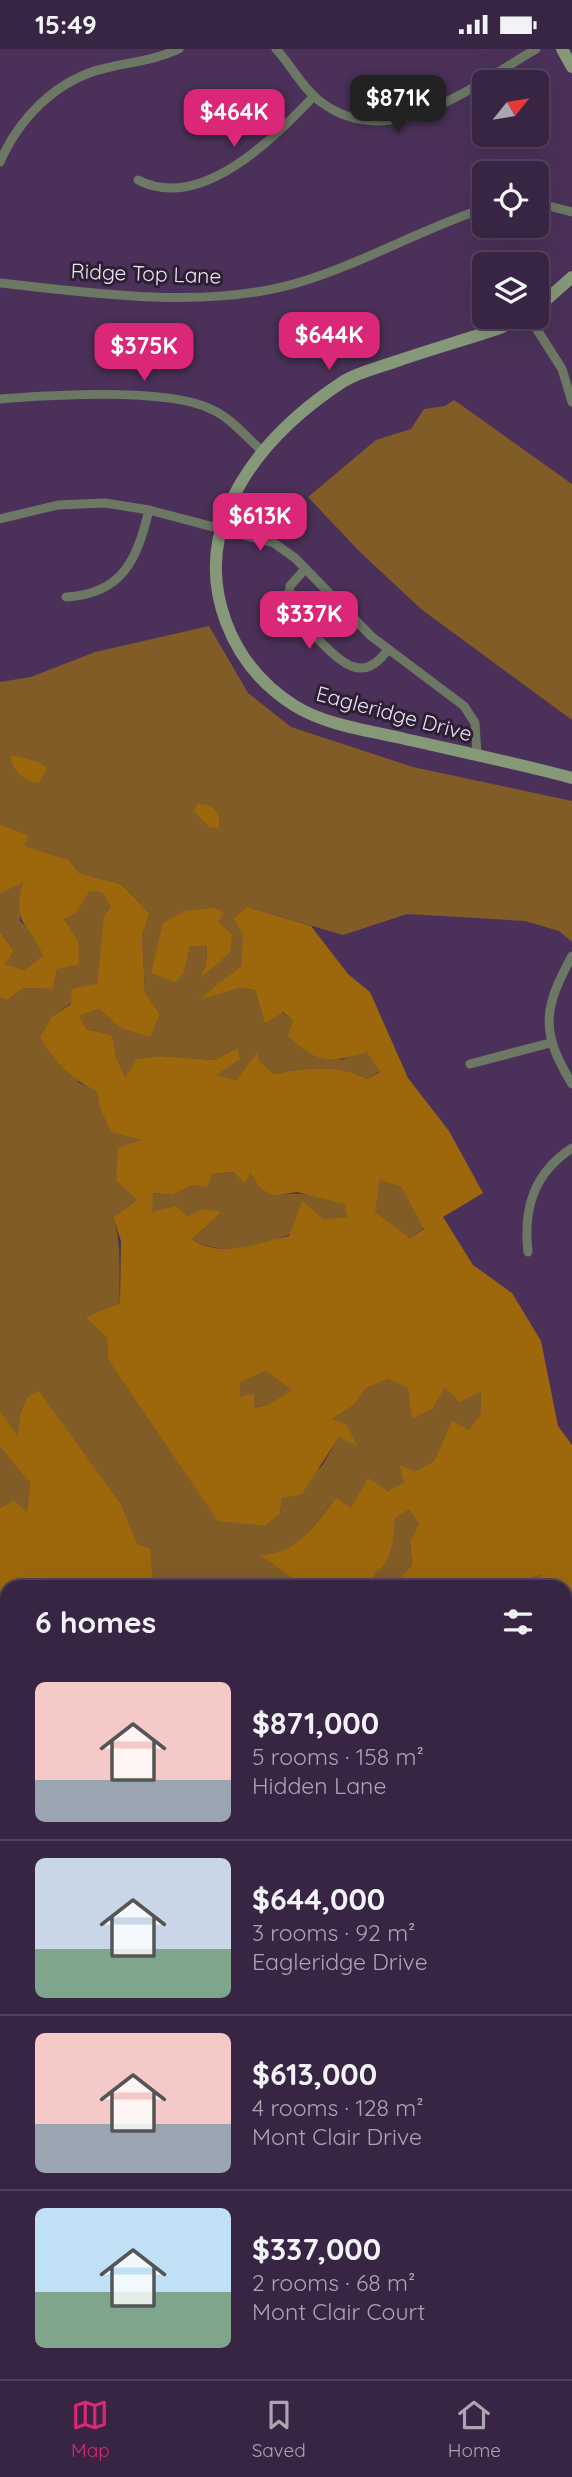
<!DOCTYPE html>
<meta charset="utf-8">
<style>
:root{--surface:#382543;--page:#3f2d4a;--text:#f1f3f6;--muted:#aba5b2;--line:#52425c;--accent:#db2777}
body{margin:0;font-family:Quicksand,sans-serif;background:var(--page);color:var(--text);height:100vh;display:flex;flex-direction:column;font-size:26px;white-space:nowrap}
*{box-sizing:border-box;margin:0}
p{font-size:23px;color:var(--muted)}
.icon{flex:none;width:38px;height:38px;fill:none;stroke:currentColor;stroke-width:2;stroke-linecap:round;stroke-linejoin:round}
.map{position:relative;flex:1;overflow:hidden}
.details{position:absolute;left:0px;top:1531px;width:572px;height:800px;display:flex;flex-direction:column;background:var(--surface);border-radius:21px 21px 0 0;box-shadow:0 7px 28px #0002,0 0 0 2px var(--line)}
.details>*{flex:none}
.needle{width:46px;rotate:60deg}
.fabs{position:absolute;left:472px;top:21px;display:grid;gap:14px}
.fabs a{display:grid;place-items:center;width:77px;height:77px;border-radius:10px;background:var(--surface);box-shadow:0 7px 28px #0002,0 0 0 2px var(--line);font-size:35px}
.price{position:absolute;translate:-50% -60px;padding:0 16px;border-radius:14px;background:var(--accent);color:#fff;font-size:23px;line-height:46px;filter:drop-shadow(0 2px 4px #0008)}
.price::after{content:'';position:absolute;left:50%;top:42px;width:21px;height:16px;margin-left:-10px;background:inherit;clip-path:polygon(0 0,100% 0,50% 100%)}
.price.on{background:#222;color:#fff}
ul{padding:0;list-style:none}
li{display:flex;align-items:center;gap:21px;height:175px;padding:0 35px}
li+li{border-top:2px solid var(--line)}
li span{display:grid;place-items:center;flex:none;width:196px;height:140px;border-radius:10px;color:#555}
li>.icon{margin-inline-start:auto}
span .icon{width:84px;height:84px;fill:#fffc;stroke-width:1}
li b{font-size:30px}
h2{display:flex;justify-content:space-between;align-items:center;height:84px;padding:0 35px;font-size:30px}
.status{display:flex;justify-content:space-between;align-items:center;height:49px;padding:0 35px;background:var(--surface);direction:ltr}
.status svg{height:19px;fill:currentColor}
.dock{display:flex;justify-content:space-around;align-items:center;height:98px;border-top:2px solid var(--line);background:var(--surface);font-size:19px;color:var(--muted)}
.dock a{display:grid;justify-items:center;gap:4px}
.dock .on{color:var(--accent)}
.map>svg:first-child{display:block}
</style>
<div class="status"><b>15:49</b><svg viewBox="0 0 49 12"><path d="M0 12V9h3v3zM5 12V6h3v6zM10 12V3h3v9zM15 12V0h3v12zM26 1h20v11H26zM47 4h2v5h-2z"/></svg></div>
<div class="map">
<svg width="572" height="2330" viewBox="0 0 572 2330">
<rect width="100%" height="100%" fill="#4b3159"/>
<!-- green -->
<g fill="#815c27" fill-rule="evenodd">
<polygon points="454,351 572,435 572,671 421,560 358,501 308,448 376,391 411,380 424,360 445,357"/>
<path d="M209,577L248,644L291,678L413,718L572,752V893L559,882L525,872L407,865L343,886L247,858L241,917L200,950L240,939L255,941L265,975L282,963L341,1011L367,1002L380,1022L367,1030C339,1014 305,1019 274,1025L259,1012L258,1005L236,1031L215,1026L237,999L215,1011L160,1007L138,1010L125,1030L115,1009L112,986L86,980L80,967L99,960L121,978L160,965L145,943L142,886L148,863L121,835L79,824L69,811L23,797L28,786L0,775V633L31,628L95,603ZM218,873L230,904L201,927L206,915L207,896L190,897L184,924H151L156,909Z"/>
<polygon points="23,832 20,872 34,885 43,906 24,921 4,915 14,902 0,883 0,845"/>
<path d="M90,842H102L111,858L103,883L97,935L53,967L78,1033L97,1043L99,1056L144,1091L137,1151L113,1168C123,1198 118,1223 120,1254L85,1268L107,1289L108,1311L218,1471L265,1477L280,1465L282,1449L322,1417L339,1387L355,1396L332,1370L353,1357L365,1340L388,1330L408,1339L433,1359L445,1337L481,1341V1364L469,1381L452,1371L434,1412L405,1433L351,1459L336,1448C318,1473 296,1506 261,1506L294,1529L293,1538H153L121,1455L39,1343L27,1348L20,1365L19,1388L0,1364V1370V949L7,951L24,939L51,940L57,920L78,891L63,872L76,864Z"/>
<path d="M250,1122L260,1139L272,1147C299,1142 318,1146 344,1155L347,1168C298,1175 240,1219 192,1190L221,1164L188,1169L152,1164V1144L173,1146L192,1136L207,1137L211,1125Z"/>
<polygon points="380,1130 401,1138 424,1179 410,1189 374,1163"/>
<polygon points="266,1322 293,1341 269,1355 253,1359 253,1344 240,1349 240,1334"/>
<polygon points="0,1398 30,1434 27,1463 14,1451 0,1459"/>
<polygon points="409,1461 419,1475 410,1493 412,1516 397,1532 374,1538 375,1523 393,1491 395,1469"/>
<polygon points="543,1524 534,1538 505,1538"/>
<polygon points="565,1988 572,1997 572,2117 565,2107"/>
<path d="M0,1997C8,2010 10,2022 3,2037L7,2048L5,2088L0,2082Z"/>
</g>
<!-- forest -->
<g fill="#9d680b" fill-rule="evenodd">
<path d="M11,706L39,713L47,719L39,734C24,732 11,722 11,706Z"/>
<polygon points="198,755 210,756 219,766 219,779 209,778 194,762"/>
<path d="M0,775L28,786L24,797L69,811L79,824L121,835L149,864L142,886L145,943L160,965L150,988L121,979L99,960L80,967L86,980L112,986L116,1009L125,1029L137,1010L160,1007L215,1011L237,999L240,1010L216,1026L236,1031L258,1003L259,1012L274,1025C306,1019 338,1014 367,1030L380,1023L367,1003C329,1015 317,1014 288,987L293,972L283,963L265,975L255,941L240,939L198,951L241,917L243,886L234,870L247,858L311,877L348,925L370,943L408,1029L449,1082L483,1144L443,1168L473,1216L512,1244L541,1292L558,1377L572,1396V1685L565,1697V1538H534L542,1525L505,1538H378L397,1532L412,1516L410,1492L419,1475L409,1461L395,1469C394,1487 393,1513 375,1524L374,1538H294L293,1529L260,1506C295,1506 318,1474 336,1448L351,1459L368,1429L387,1442L404,1433L400,1416L415,1423L434,1412L452,1371L469,1381L481,1364V1342L460,1353L445,1338L433,1359L412,1370L408,1339L388,1330L365,1340L353,1357L332,1370L347,1376L357,1397L339,1388L302,1445L282,1449L280,1465L265,1477L218,1472L108,1311L107,1289L85,1268L120,1254L121,1192L113,1168L137,1151L116,1131L118,1099L142,1091L111,1083L99,1056L97,1043C72,1030 54,1013 40,988L53,967L71,955L72,940L97,935L104,868L111,858L102,843L90,842L76,864L64,871L78,891L79,915L57,920L52,940L24,939L7,951L0,949V883L14,902L5,915L24,921L43,906C27,869 12,878 23,833L0,845ZM234,1123L245,1135L250,1123L260,1139L272,1147L297,1143L344,1155L347,1168L324,1171L302,1152L289,1187C258,1194 220,1210 192,1190L222,1163L202,1160L188,1168L176,1157L152,1163L153,1144L173,1146L192,1136L207,1138L212,1125ZM380,1131L401,1138L424,1180L410,1189L375,1163ZM266,1322L292,1341L269,1355L254,1359V1344L240,1348V1334Z"/>
<polygon points="215,859 224,864 218,873 232,885 230,904 200,929 206,915 207,897 190,897 184,924 175,933 151,924 163,874 185,862"/>
<polygon points="39,1342 121,1455 137,1495 150,1500 153,1538 7,1538 7,2009 0,1997 0,1459 14,1451 27,1463 30,1434 0,1398 0,1362 18,1387 20,1365 27,1348"/>
<polygon points="565,1880 572,1892 572,1997 565,1988"/>
<polygon points="0,2082 7,2087 7,2324 136,2324 137,2330 0,2330"/>
<polygon points="565,2107 572,2117 572,2231 565,2235"/>
<polygon points="565,2242 572,2246 572,2275 565,2273"/>
<polygon points="170,2324 535,2324 550,2329 572,2326 572,2330 162,2330"/>
</g>
<g fill="none" stroke-linecap="round" stroke-linejoin="round">
<!-- stream -->
<g stroke="#6897d7" stroke-width="2.5">
<polyline points="565,1993 572,1957"/>
<polyline points="494,2330 494,2324"/>
</g>
<!-- minor -->
<g stroke="#6c7864" stroke-width="9">
<path d="M276,0C291,16 303,40 321,53C391,106 475,35 536,0"/>
<path d="M0,113C19,69 57,30 106,19C131,13 155,11 179,0"/>
<path d="M138,131C201,164 275,88 314,47"/>
<polyline points="537,154 572,163"/>
<path d="M0,234C94,244 205,261 297,234C362,215 421,180 485,159"/>
<polyline points="529,268 562,320 572,353"/>
<path d="M0,350C51,346 169,338 213,361C232,370 246,388 262,402"/>
<polyline points="0,470 58,456 105,454 149,461 274,494 295,509 371,587 464,657 475,674 477,706"/>
<path d="M305,520L290,537C285,561 304,575 319,591C341,614 364,636 388,600"/>
<path d="M66,548C123,545 137,510 149,461"/>
<path d="M572,907C543,960 540,982 572,1035"/>
<polyline points="470,1015 550,994"/>
<path d="M528,1203C523,1159 534,1124 572,1099"/>
<polyline points="565,1812 572,1799"/>
</g>
<!-- secondary -->
<g stroke="#859878" stroke-width="12">
<polyline points="562,0 572,18"/>
<polyline points="537,259 572,228"/>
<path d="M523,268L500,279C464,291 429,301 394,313C377,319 359,323 344,332C264,384 188,472 226,573C239,608 263,637 295,657C326,676 366,681 401,689C458,702 516,714 572,729"/>
</g>
</g>
<g text-anchor="middle" stroke-width="6" stroke-linejoin="round" paint-order="stroke">
<!-- street labels -->
<g font-size="21" fill="#eedff7" stroke="#2b1f31">
<text transform="translate(146 225) rotate(2)" y="7">Ridge Top Lane</text>
<text transform="translate(394 665) rotate(15)" y="7">Eagleridge Drive</text>
</g>
</g>
</svg>
<div class="fabs">
<a><svg class="needle" viewBox="-14 -14 28 28"><path d="M0-13l5 13h-10z" fill="#e53935"/><path d="M0 13l5-13h-10z" fill="#aba5b2"/></svg></a>
<a><svg class="icon" aria-label="locate" viewBox="0 0 24 24"><circle cx="12" cy="12" r="6"/><path d="M12 2v4M12 18v4M2 12h4M18 12h4"/></svg></a>
<a><svg class="icon" aria-label="layers" viewBox="0 0 24 24"><path d="M12 4l9 5-9 5-9-5zM3 14l9 5 9-5"/></svg></a>
</div>
<b class="price on" style="left:398px;top:86px">$871K</b>
<b class="price" style="left:234px;top:100px">$464K</b>
<b class="price" style="left:329px;top:323px">$644K</b>
<b class="price" style="left:144px;top:334px">$375K</b>
<b class="price" style="left:260px;top:504px">$613K</b>
<b class="price" style="left:309px;top:602px">$337K</b>
<section class="details">
<h2>6 homes<svg class="icon" aria-label="filters" viewBox="0 0 24 24"><path d="M4 7h16M4 17h16"/><circle cx="9" cy="7" r="2"/><circle cx="15" cy="17" r="2"/></svg></h2>
<ul>
<li><span style="background:linear-gradient(#f6c9c9 70%,#9aa5b1 0)"><svg class="icon" aria-label="home" viewBox="0 0 24 24"><path d="M3 11l9-7 9 7M6 9v11h12V9"/></svg></span><div><b>$871,000</b><p>5 rooms · 158 m²</p><p>Hidden Lane</p></div></li>
<li><span style="background:linear-gradient(#c9d6e8 65%,#7fa58c 0)"><svg class="icon" aria-label="home" viewBox="0 0 24 24"><path d="M3 11l9-7 9 7M6 9v11h12V9"/></svg></span><div><b>$644,000</b><p>3 rooms · 92 m²</p><p>Eagleridge Drive</p></div></li>
<li><span style="background:linear-gradient(#f6c9c9 65%,#9aa5b1 0)"><svg class="icon" aria-label="home" viewBox="0 0 24 24"><path d="M3 11l9-7 9 7M6 9v11h12V9"/></svg></span><div><b>$613,000</b><p>4 rooms · 128 m²</p><p>Mont Clair Drive</p></div></li>
<li><span style="background:linear-gradient(#bfe0f5 60%,#7fa58c 0)"><svg class="icon" aria-label="home" viewBox="0 0 24 24"><path d="M3 11l9-7 9 7M6 9v11h12V9"/></svg></span><div><b>$337,000</b><p>2 rooms · 68 m²</p><p>Mont Clair Court</p></div></li>
</ul>
</section>
</div>
<nav class="dock">
<a class="on"><svg class="icon" aria-label="map" viewBox="0 0 24 24"><path d="M3 6l6-2 6 2 6-2v14l-6 2-6-2-6 2zM9 4v14M15 6v14"/></svg>Map</a>
<a><svg class="icon" aria-label="saved" viewBox="0 0 24 24"><path d="M7 4h10v16l-5-4-5 4z"/></svg>Saved</a>
<a><svg class="icon" aria-label="home" viewBox="0 0 24 24"><path d="M3 11l9-7 9 7M6 9v11h12V9"/></svg>Home</a>
</nav>
